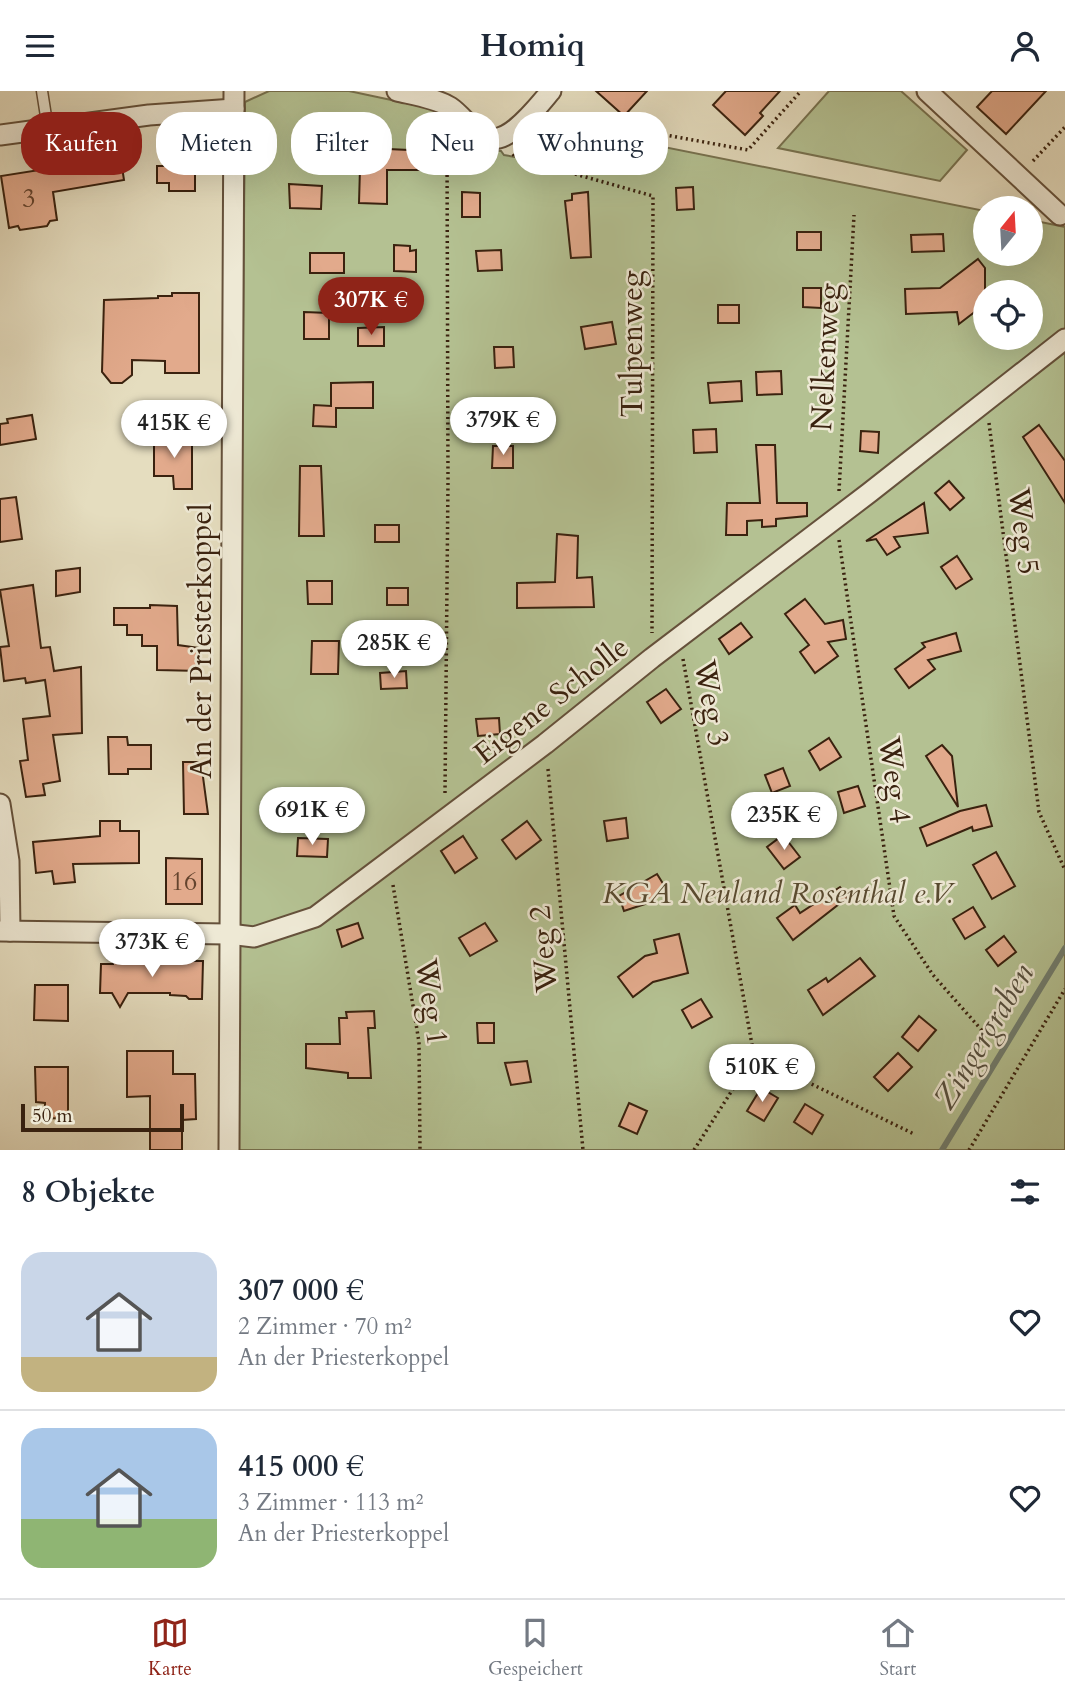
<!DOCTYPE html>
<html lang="de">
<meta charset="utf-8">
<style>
:root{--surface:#fff;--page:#f2f2f3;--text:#1f2937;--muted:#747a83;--line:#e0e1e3;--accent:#8f2418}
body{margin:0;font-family:Cardo,serif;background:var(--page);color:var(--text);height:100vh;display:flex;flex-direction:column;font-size:26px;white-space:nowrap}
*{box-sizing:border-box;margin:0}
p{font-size:23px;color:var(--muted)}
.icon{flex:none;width:38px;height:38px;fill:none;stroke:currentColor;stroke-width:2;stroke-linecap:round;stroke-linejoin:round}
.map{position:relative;height:1059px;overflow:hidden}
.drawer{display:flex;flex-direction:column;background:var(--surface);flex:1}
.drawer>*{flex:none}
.guide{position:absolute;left:21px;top:21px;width:700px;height:63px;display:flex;gap:14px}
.needle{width:46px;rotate:18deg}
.tools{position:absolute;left:973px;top:105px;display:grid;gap:14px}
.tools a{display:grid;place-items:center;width:70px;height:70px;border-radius:50%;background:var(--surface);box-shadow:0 7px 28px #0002;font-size:35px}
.scale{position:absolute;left:21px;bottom:18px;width:163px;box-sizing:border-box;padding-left:7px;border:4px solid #3a220f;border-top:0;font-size:19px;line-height:24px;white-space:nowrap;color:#3a220f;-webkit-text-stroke:5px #eee9d5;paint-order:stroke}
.price{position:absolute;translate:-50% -60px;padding:0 16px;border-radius:24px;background:#fff;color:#222;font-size:23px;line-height:46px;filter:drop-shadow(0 2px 4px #0008)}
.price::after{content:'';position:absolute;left:50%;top:42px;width:21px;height:16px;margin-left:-10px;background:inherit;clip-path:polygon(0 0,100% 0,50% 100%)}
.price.on{background:var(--accent);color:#fff}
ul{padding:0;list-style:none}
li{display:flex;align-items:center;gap:21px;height:175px;padding:0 21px}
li+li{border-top:2px solid var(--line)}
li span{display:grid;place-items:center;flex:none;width:196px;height:140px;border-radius:21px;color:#555}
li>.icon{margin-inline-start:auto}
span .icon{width:84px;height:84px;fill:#fffc;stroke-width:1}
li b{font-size:30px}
h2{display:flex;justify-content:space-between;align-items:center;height:84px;padding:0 21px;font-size:30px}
.chip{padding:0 24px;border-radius:28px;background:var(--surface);box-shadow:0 7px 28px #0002;font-size:24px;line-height:63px}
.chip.on{background:var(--accent);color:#fff}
header{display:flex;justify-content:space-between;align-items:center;height:91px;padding:0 21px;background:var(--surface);font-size:32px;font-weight:800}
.tabs{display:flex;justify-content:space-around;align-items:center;height:98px;border-top:2px solid var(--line);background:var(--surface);font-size:19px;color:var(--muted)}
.tabs a{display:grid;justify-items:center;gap:4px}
.tabs .on{color:var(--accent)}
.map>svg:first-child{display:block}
</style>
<header><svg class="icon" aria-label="menu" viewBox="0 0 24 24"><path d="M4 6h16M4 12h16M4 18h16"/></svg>Homiq<svg class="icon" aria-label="person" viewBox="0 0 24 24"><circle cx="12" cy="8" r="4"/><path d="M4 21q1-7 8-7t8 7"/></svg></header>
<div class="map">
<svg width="1065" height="1059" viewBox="0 0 1065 1059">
<rect width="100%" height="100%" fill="#e5ddbf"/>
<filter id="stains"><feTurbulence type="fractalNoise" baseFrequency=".00286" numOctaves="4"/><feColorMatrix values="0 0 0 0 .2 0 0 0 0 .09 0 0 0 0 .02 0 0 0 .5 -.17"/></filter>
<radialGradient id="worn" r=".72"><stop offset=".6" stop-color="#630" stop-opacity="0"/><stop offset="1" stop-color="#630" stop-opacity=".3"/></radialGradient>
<!-- green -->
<g fill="#b4c192" stroke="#777250" stroke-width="2" fill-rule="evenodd">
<path d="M269,0H349L429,17L441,23L443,57L501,60L504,64L515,66L520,46L534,30L985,120V163H1031V129L1065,136V239L313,820L259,839L238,838L245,11ZM985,201H1031V247H985Z"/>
<polygon points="829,0 901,0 967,59 940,90 778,57"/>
<polygon points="1065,255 1065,1059 237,1059 238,855 316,830"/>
</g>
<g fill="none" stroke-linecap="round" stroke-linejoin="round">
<!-- stream -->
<polyline stroke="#717e70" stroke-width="6" points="942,1059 1065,857"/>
</g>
<!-- building -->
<g fill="#e2aa8c" stroke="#3a220f" stroke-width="2">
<polygon points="596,0 647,0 624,25"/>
<polygon points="726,0 780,0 760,22 763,25 745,44 713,14"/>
<polygon points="992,0 1046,0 1006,43 977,16"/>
<polygon points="574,33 595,37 592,55 571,49"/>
<polygon points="345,56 430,60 429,79 387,79 387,113 359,112 360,77 311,78 310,58"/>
<polygon points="120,63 124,89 53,101 57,129 50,130 47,135 20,139 18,135 9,137 1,85 71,74 70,71"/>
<polygon points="169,68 195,68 195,100 169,100 169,92 157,92 157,75 169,75"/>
<polygon points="289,93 322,95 321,118 290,117"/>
<polygon points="693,96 694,118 677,119 676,97"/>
<polygon points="462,101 480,102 480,126 462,126"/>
<polygon points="588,101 591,166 571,167 565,110 572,109 572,103"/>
<rect x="797" y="141" width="24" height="18"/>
<polygon points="943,143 944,160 912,161 911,144"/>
<polygon points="394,154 410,155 410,160 416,159 416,181 394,180"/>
<polygon points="501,159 502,179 478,180 476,160"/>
<rect x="310" y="162" width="34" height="20"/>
<polygon points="978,168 985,177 985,213 959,233 957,221 906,223 905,198 940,197"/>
<polygon points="803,197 821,197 821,217 803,216"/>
<polygon points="172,202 199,202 199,282 165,282 165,270 132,269 132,284 122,292 111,292 102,281 104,209 158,207 158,205 172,205"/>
<rect x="718" y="214" width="21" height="18"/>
<polygon points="304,221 329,222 329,248 304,248"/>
<polygon points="612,231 616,253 585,258 581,236"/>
<polygon points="384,236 384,255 358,255 358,237"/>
<polygon points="494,256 513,256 514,276 495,277"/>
<polygon points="781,280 782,303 757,304 756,281"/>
<polygon points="741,290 742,310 710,312 708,292"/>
<polygon points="373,291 373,317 336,317 336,336 313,335 314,314 331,315 331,292"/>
<polygon points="32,324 36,348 0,354 0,333 8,332 7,328"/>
<polygon points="1039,334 1065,370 1065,412 1023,346"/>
<polygon points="716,338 717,361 694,362 693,339"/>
<polygon points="861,340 879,341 878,362 860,360"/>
<polygon points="154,346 192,346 192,398 174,398 173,385 154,385"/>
<polygon points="756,354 775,354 777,412 807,412 807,425 776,428 776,435 762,436 762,429 747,430 747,444 726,444 727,412 760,412"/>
<polygon points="493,355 513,355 513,377 492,377"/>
<polygon points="300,375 321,375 324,445 299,445"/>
<polygon points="949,390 964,407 950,419 935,402"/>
<polygon points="16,406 22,448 0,451 0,408"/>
<polygon points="924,412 928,442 894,446 900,456 887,464 876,448 866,450"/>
<rect x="375" y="434" width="24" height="17"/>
<polygon points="557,443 578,445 577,487 592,486 594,516 517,517 517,492 555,491"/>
<polygon points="957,465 972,488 956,498 941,476"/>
<polygon points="80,477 80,501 56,505 56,480"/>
<polygon points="307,490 332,490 332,513 308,513"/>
<polygon points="33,494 41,557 50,556 54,580 81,576 82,642 53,644 60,690 43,693 45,704 26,706 20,670 28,669 23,628 50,625 45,589 26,592 25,587 4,590 0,556 9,555 0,499"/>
<rect x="387" y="497" width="21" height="17"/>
<polygon points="805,508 825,533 843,529 846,548 828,551 838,565 815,582 800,561 809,554 785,523"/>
<polygon points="150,514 177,515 178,554 200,557 200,580 157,579 157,555 142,555 142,544 127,544 127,534 114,534 114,517 150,517"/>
<polygon points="741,532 752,546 729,563 719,548"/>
<polygon points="956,542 961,560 928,569 935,578 909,597 895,578 925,556 922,552"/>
<polygon points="312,550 339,550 338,583 311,583"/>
<polygon points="406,580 407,597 381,598 380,582"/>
<polygon points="666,598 681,618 661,632 647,611"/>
<polygon points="499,627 500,643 478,645 476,628"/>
<polygon points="108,646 127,646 128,654 151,654 151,678 128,678 128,683 109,683"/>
<polygon points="829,647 841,666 820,679 809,660"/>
<polygon points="942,654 952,665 958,716 926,665"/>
<polygon points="183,671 201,671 208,723 184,723"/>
<polygon points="783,677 790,695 772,702 765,684"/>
<polygon points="858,695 865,715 844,722 838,701"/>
<polygon points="986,714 992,735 973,740 972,736 927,755 920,737 960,720"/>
<polygon points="626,727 628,747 607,750 604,730"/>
<polygon points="100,730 120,730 120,740 139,740 139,772 73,773 75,791 54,793 52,780 36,782 33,751 100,745"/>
<polygon points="527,730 541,749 516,768 502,749"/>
<polygon points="783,744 800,766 784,778 767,756"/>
<polygon points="463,745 477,767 455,782 441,760"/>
<polygon points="298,747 328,748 327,766 297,765"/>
<polygon points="996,761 1015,795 992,808 973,774"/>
<polygon points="166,767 202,768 202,813 166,813"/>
<polygon points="657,783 667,799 645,813 624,820 619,805"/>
<polygon points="840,796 848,806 793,849 777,827 795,814 800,822"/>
<polygon points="973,816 985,836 965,848 953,828"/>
<polygon points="358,832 363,847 342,856 337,839"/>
<polygon points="485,832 497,850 470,865 459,847"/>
<polygon points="679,843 688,882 653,891 633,906 618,886 645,865 657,862 654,849"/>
<polygon points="1004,845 1016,861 998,875 986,859"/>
<polygon points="860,867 875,885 823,924 808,899 826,887 828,891"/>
<polygon points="113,870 203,870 202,908 189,908 186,905 170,904 170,902 128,902 120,916 112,902 100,902 101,873 113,873"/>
<polygon points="35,894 68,894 68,930 34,929"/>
<polygon points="701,908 712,926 692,937 682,919"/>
<polygon points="374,920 375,937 368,937 371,987 348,987 348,982 306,977 306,953 340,953 339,927 347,927 346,921"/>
<polygon points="919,925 936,939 918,960 902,946"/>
<polygon points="477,932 494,932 494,952 478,952"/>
<polygon points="127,960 173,960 173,983 195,983 196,1028 182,1029 182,1059 150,1059 150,1005 127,1006"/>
<polygon points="898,962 912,976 888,1000 874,986"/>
<polygon points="527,970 531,991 511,994 505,972"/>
<polygon points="35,976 68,976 68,1022 58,1027 45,1028 45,1012 36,1011"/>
<polygon points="761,997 778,1007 764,1030 747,1020"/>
<polygon points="629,1012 647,1020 637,1043 619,1035"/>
<polygon points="805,1013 823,1024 812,1043 794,1031"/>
</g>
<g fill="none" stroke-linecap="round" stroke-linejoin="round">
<defs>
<polyline id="service" points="42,0 48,38"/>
<g id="minor">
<path d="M397,0C414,4 435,7 450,16C462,24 470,38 483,45C506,59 537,16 551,0"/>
<polyline points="927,0 1060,124"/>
<polyline points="0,44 149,24 234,18"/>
<polyline points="0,713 9,770 10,840"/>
<polyline points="0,840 229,843 254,846 315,826 545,653 652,567 869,402 1065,248"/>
<polyline points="229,1059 234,0"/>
</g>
</defs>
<!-- service casing -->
<use href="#service" stroke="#65513b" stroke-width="13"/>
<!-- minor casing -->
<use href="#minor" stroke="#65513b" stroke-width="23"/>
<!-- path -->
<g stroke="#3a220f" stroke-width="3.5" stroke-dasharray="2 3.5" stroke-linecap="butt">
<polyline points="556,24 748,59 801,0"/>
<polyline points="513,63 515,66 653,105 652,542"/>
<polyline points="1033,70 1065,36"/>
<polyline points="989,332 1039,721 1065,779"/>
<polyline points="839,400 854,124"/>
<polyline points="839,449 894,825 933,884 986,944"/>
<polyline points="683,568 754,965 914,1043"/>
<polyline points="548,678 583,1059"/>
<polyline points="445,702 448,390 447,57"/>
<polyline points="393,794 419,951 420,1059"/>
<polyline points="694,1059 754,965"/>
<polyline points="969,1059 1065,898"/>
</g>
<!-- service -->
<use href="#service" stroke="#eee9d5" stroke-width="10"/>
<!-- minor -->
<use href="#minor" stroke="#eee9d5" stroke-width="19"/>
</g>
<g text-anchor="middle" stroke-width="5" stroke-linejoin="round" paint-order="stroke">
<!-- number labels -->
<g font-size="26" fill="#64442e">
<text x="29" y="116">3</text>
<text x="184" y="799">16</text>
</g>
<!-- street labels -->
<g font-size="30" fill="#3a220f" stroke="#eee9d5">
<text transform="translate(632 253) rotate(-90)" y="10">Tulpenweg</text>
<text transform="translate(825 266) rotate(-87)" y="10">Nelkenweg</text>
<text transform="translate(1024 440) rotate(83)" y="10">Weg 5</text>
<text transform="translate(201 550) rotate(-90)" y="10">An der Priesterkoppel</text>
<text transform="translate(551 609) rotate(-38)" y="10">Eigene Scholle</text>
<text transform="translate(712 612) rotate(80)" y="10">Weg 3</text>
<text transform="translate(895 689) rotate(82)" y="10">Weg 4</text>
<text transform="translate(543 858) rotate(-95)" y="10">Weg 2</text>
<text transform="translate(432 911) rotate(82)" y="10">Weg 1</text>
</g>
<!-- park labels -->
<g font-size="30" font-style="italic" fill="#584a30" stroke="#eee9d5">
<text x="777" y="812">KGA Neuland Rosenthal e.V.</text>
</g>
<!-- water labels -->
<g font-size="32" font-style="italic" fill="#565040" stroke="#eee9d5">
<text transform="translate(983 945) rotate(-59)" y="11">Zingergraben</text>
</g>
</g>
<rect width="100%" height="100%" filter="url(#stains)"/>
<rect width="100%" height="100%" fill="url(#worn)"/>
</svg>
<div class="tools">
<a><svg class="needle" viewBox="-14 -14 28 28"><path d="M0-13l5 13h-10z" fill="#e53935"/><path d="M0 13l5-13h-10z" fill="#747a83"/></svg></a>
<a><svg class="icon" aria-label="locate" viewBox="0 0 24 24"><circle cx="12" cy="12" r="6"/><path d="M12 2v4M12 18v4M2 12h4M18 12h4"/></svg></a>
</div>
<div class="scale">50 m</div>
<b class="price on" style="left:371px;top:246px">307K €</b>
<b class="price" style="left:503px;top:366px">379K €</b>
<b class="price" style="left:174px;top:369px">415K €</b>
<b class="price" style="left:394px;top:589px">285K €</b>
<b class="price" style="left:312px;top:756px">691K €</b>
<b class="price" style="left:784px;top:761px">235K €</b>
<b class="price" style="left:152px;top:888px">373K €</b>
<b class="price" style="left:762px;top:1013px">510K €</b>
<div class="guide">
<a class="chip on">Kaufen</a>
<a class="chip">Mieten</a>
<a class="chip">Filter</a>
<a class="chip">Neu</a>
<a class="chip">Wohnung</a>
</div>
</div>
<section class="drawer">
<h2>8 Objekte<svg class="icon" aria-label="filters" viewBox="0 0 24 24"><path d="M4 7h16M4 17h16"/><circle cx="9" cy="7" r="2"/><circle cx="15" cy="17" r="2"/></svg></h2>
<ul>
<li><span style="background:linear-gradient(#c9d6e8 75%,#c2b280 0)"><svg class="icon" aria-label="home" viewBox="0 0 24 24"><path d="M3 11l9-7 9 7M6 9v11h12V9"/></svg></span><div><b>307 000 €</b><p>2 Zimmer · 70 m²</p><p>An der Priesterkoppel</p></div><svg class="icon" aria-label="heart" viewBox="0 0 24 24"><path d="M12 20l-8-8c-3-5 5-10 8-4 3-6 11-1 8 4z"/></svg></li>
<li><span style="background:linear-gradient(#a9c7e8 65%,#8fb573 0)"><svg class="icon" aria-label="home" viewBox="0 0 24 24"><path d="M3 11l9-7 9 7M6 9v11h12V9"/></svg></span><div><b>415 000 €</b><p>3 Zimmer · 113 m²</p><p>An der Priesterkoppel</p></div><svg class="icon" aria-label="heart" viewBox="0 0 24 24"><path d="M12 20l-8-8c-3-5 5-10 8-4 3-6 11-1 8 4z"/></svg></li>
</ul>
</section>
<nav class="tabs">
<a class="on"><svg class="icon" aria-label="map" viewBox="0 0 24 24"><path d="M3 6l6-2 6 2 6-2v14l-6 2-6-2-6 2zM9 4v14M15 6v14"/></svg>Karte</a>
<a><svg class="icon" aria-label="saved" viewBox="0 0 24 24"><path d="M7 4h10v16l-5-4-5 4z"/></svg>Gespeichert</a>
<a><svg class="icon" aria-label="home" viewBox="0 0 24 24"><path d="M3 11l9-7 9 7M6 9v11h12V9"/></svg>Start</a>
</nav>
